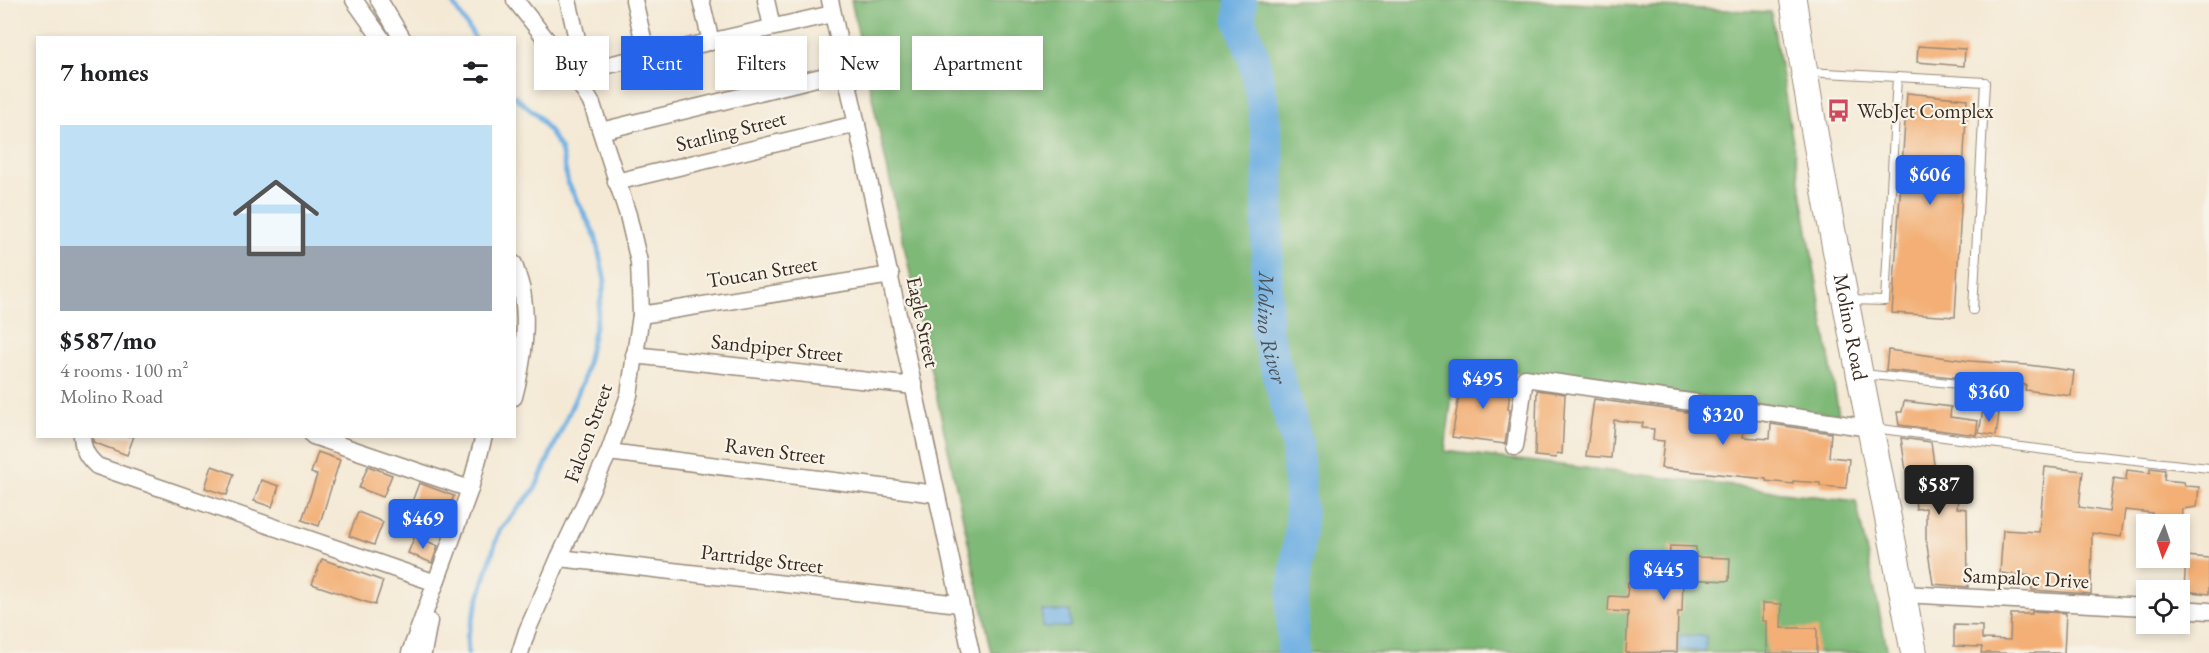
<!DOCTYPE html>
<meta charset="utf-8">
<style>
:root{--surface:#fff;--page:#f6f6f6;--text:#202124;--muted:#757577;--line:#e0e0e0;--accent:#2563eb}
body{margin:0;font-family:"EB Garamond",serif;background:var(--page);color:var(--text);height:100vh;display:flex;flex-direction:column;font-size:22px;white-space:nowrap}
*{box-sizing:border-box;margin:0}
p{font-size:20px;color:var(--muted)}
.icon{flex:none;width:33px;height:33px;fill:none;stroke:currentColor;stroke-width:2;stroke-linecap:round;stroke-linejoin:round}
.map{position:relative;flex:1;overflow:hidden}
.details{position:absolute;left:36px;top:36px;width:480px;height:402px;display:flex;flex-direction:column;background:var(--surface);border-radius:0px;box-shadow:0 3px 9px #0003}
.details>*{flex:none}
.hud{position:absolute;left:534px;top:36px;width:570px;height:54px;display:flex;gap:12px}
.needle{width:39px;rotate:183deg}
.tools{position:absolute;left:2136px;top:514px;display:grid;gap:12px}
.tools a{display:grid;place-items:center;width:54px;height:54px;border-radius:0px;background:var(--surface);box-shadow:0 3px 9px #0003;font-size:30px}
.price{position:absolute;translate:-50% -51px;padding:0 14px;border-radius:6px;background:var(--accent);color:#fff;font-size:20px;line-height:39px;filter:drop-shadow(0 2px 3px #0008)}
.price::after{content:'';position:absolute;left:50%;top:36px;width:18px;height:14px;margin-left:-9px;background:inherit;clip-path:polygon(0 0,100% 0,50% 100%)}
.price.active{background:#222;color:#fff}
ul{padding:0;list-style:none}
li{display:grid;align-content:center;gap:12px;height:318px;padding:0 24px}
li+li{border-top:2px solid var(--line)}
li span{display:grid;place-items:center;height:186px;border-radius:0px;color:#555}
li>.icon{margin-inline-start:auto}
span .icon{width:108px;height:108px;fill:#fffc;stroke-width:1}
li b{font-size:26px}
h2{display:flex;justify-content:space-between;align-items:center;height:72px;padding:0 24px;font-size:26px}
.pill{padding:0 21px;border-radius:0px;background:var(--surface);box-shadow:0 3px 9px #0003;font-size:21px;line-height:54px}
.pill.active{background:var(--accent);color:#fff}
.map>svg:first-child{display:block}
</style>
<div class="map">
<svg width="2209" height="653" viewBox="0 0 2209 653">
<rect width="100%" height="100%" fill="#f7f3e8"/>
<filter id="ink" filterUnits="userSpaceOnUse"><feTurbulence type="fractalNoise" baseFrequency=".0167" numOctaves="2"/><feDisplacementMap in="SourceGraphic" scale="12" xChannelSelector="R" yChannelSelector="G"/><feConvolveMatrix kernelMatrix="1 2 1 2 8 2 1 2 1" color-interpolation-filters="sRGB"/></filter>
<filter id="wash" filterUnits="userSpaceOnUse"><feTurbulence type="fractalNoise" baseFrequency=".008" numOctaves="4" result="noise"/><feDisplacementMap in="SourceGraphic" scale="24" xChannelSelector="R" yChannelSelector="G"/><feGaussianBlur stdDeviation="1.35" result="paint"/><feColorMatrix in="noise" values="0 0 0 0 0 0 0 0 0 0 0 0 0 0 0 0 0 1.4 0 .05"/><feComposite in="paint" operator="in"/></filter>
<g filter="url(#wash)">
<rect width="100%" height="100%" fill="#f4e9d5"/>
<!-- forest -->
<polygon fill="#7fb978" stroke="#5d724b" stroke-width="1.5" points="851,0 1499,0 1771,12 1839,415 1456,365 1445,451 1856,501 1888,653 992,653"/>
<!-- water -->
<g fill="#6dafe2" stroke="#546c80" stroke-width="1.5">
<rect x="1042" y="611" width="28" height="16"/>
<polygon points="1679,635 1706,636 1705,651 1679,650"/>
</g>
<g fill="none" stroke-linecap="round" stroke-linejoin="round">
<!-- stream -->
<g stroke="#6dafe2" stroke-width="5">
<polyline points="451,0 475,38"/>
<polyline points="468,653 467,637 499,531 535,489 583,381 605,281 595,235 568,183 561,150 550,132 537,115 514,96"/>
</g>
<!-- river -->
<path stroke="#6dafe2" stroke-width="32" id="s1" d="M1241,0L1240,20L1253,55L1264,109L1269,160L1266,331L1297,443L1301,521L1292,607L1293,653"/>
</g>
<g id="blocks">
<!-- building -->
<g fill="#f3af74">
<polygon points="1918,46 1965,49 1964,66 1917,62"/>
<polygon points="1907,93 1967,99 1955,317 1892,313"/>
<polygon points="1888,350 1970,361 2028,365 2074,371 2071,396 2025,390 2026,385 1886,370"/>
<polygon points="1489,377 1511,380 1508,409 1510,409 1505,444 1452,437 1462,378 1488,382"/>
<polygon points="1537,390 1565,394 1562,454 1557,453 1556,458 1535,456"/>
<polygon points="1594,399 1744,420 1743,437 1770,439 1771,424 1831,433 1829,457 1849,459 1846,488 1820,486 1820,483 1793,481 1793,484 1766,481 1766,479 1661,468 1664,441 1653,440 1654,429 1642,428 1643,423 1614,420 1611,458 1586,456"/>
<polygon points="1904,401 1951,407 1950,417 1978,421 1976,435 1899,425 1897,412 1902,412"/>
<polygon points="1983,410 1999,413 1996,436 1979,433"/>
<polygon points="93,436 134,436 127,455 93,442"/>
<polygon points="1901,438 1931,442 1936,479 1960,482 1957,508 1967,509 1968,587 1933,584 1926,539 1926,508 1916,509 1913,475 1907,477"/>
<polygon points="318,452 340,460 319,526 302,520 317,475 311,473"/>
<polygon points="212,466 234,474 227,495 205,488"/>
<polygon points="368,466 392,475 383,497 359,488"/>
<polygon points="2045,467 2083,471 2079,507 2109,512 2114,478 2126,480 2127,470 2150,473 2150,468 2165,470 2164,480 2184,482 2185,486 2199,487 2197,507 2182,509 2181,525 2152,525 2152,513 2125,510 2121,537 2092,533 2091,594 2032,590 2032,576 2000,573 2003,530 2039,532"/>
<polygon points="261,480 279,486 272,507 254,501"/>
<polygon points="419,483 454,496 444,520 410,507"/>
<polygon points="358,512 383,522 374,545 349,536"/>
<polygon points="415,536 438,546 432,563 408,553"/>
<polygon points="1670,546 1696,547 1696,557 1730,558 1729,581 1683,579 1682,612 1678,612 1677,652 1626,653 1628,612 1608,611 1609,596 1627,597 1628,582 1668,584"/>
<polygon points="2186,556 2209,558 2209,594 2184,591"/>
<polygon points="322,559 383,581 375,605 312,584"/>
<polygon points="1763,603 1782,604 1781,628 1817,628 1817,653 1767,653 1767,621 1763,621"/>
<polygon points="2032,611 2066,613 2064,653 1981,653 1982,647 1954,646 1954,625 1982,626 1982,639 2010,640 2011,614 2032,614"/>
</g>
</g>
</g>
<g filter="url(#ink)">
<use href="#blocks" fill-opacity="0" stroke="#988a7a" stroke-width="1.5"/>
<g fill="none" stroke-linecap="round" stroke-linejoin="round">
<defs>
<g id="service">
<polyline points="1808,72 1897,77 1885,301 1850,300"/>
<polyline points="1897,77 1985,82 1973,310"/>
<polyline points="1863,374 1968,385"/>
<polyline points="1873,428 2061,452 2209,468"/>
</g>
<g id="minor">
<polyline points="354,0 381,38"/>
<polyline points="379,0 402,38"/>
<polyline points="515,0 573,73 592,104 628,215 639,262 641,315 629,395 609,452 559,558 527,631 520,653"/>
<polyline points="568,0 584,69"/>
<polyline points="634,0 647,56"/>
<polyline points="701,0 711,42"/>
<polyline points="766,0 772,27"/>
<polyline points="830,0 971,653"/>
<polyline points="573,73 832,14"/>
<polyline points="601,131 845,71"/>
<polyline points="616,182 857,124"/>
<path d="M514,264C517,275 522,286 523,297C528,329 522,366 514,397"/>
<polyline points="641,315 891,275"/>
<polyline points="634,355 914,386"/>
<path d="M82,436C83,450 87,457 97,466L436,583"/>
<polyline points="313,436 470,489"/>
<polyline points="1515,447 1525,378 1870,428"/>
<polyline points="609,452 936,494"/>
<polyline points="559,558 959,604"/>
<polyline points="1903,594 2146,607"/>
<polyline points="2180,609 2209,611"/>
<polyline points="410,653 470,489 484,436"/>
<polyline points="423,653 429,621"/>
</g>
<g id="primary">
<path id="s2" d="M1793,0C1826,219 1873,435 1914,653"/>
</g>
</defs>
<!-- service casing -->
<use href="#service" stroke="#988a7a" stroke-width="10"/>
<!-- minor casing -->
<use href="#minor" stroke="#988a7a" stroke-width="19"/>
<!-- primary casing -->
<use href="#primary" stroke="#988a7a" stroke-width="28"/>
<!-- service -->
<use href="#service" stroke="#fff" stroke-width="8"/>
<!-- minor -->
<use href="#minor" stroke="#fff" stroke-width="16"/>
<!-- primary -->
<use href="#primary" stroke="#fff" stroke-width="26"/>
</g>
</g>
<!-- icons -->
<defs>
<symbol id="bus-bare" viewBox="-9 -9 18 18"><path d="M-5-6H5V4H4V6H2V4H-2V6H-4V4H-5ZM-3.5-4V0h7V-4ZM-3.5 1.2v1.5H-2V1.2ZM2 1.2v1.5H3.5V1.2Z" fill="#d1495b" stroke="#f7f3e8" stroke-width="2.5" paint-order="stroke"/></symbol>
</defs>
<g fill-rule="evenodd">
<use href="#bus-bare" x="1822" y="94" width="33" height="33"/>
</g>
<g text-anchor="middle" stroke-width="4.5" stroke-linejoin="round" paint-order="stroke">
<!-- poi labels -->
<g font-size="21" fill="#3b2a1e" stroke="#f7f3e8" text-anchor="start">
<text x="1857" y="118">WebJet Complex</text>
</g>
<!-- street labels -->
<g font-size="21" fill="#3b2a1e" stroke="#f7f3e8">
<text transform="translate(731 131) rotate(-14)" y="7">Starling Street</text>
<text transform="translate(762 272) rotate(-9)" y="7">Toucan Street</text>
<text transform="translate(923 322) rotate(78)" y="7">Eagle Street</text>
<text dy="7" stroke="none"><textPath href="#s2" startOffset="332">Molino Road</textPath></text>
<text transform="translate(777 348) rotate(6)" y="7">Sandpiper Street</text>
<text transform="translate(588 433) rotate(-70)" y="7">Falcon Street</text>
<text transform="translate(775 451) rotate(7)" y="7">Raven Street</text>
<text transform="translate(762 559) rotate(7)" y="7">Partridge Street</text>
<text transform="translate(2026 578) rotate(3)" y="7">Sampaloc Drive</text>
</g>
<!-- water labels -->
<g font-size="22" font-style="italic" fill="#4a5259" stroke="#f7f3e8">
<text dy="8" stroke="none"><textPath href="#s1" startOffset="332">Molino River</textPath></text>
</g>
</g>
</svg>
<div class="tools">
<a><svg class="needle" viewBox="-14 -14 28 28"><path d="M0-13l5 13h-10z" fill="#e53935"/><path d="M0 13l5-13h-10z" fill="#757577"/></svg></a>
<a><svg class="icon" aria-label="locate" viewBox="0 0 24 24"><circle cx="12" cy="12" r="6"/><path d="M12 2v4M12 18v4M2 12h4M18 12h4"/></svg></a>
</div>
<b class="price" style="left:1930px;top:206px">$606</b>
<b class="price" style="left:1483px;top:410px">$495</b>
<b class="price" style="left:1989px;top:423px">$360</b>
<b class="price" style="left:1723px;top:446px">$320</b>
<b class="price active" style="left:1939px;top:516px">$587</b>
<b class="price" style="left:423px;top:550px">$469</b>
<b class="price" style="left:1664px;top:601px">$445</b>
<div class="hud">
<a class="pill">Buy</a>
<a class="pill active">Rent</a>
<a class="pill">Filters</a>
<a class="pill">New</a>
<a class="pill">Apartment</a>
</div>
<section class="details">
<h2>7 homes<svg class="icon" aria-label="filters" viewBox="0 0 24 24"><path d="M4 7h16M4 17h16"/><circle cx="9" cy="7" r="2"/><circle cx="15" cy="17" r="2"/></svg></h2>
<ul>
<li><span style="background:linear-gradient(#bfe0f5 65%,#9aa5b1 0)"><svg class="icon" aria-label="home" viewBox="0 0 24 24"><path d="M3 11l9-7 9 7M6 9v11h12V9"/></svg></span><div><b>$587/mo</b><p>4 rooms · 100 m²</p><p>Molino Road</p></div></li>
</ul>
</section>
</div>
